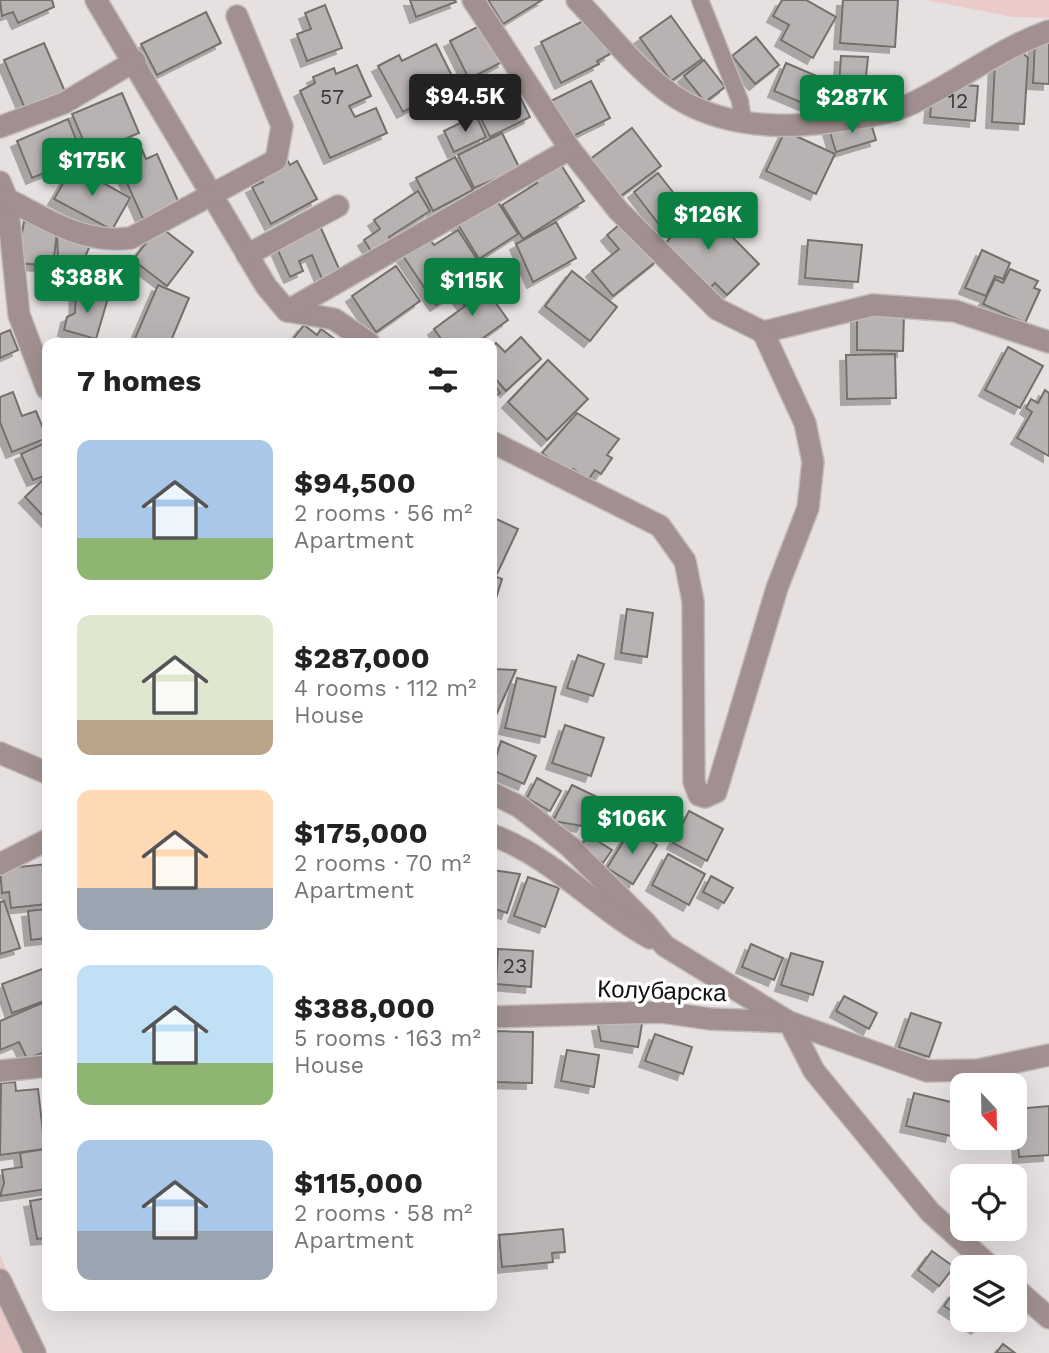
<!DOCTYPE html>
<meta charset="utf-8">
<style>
:root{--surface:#fff;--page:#f2f2f2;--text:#222;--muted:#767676;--accent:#0b8043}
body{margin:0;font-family:"Work Sans",sans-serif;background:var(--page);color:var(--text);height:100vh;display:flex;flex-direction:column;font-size:26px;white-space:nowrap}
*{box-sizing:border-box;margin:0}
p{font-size:23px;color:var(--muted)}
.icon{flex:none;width:38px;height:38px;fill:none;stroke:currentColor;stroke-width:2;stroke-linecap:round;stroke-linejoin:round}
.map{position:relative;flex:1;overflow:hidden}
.panel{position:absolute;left:42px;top:338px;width:455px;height:973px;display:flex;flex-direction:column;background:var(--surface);border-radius:14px;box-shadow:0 7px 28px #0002}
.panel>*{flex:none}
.needle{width:46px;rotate:158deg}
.tools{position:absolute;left:950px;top:1073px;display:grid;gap:14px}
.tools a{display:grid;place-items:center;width:77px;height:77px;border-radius:14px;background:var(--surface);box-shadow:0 7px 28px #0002;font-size:35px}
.price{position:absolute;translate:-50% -60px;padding:0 16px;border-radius:7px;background:var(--accent);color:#fff;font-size:23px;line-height:46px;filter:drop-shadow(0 2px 4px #0008)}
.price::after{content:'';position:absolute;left:50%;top:42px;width:21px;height:16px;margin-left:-10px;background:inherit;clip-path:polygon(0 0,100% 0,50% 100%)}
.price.on{background:#222;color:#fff}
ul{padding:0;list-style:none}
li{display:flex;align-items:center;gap:21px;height:175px;padding:0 35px}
li span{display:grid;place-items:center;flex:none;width:196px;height:140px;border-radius:14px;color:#555}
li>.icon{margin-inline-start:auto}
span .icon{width:84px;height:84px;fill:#fffc;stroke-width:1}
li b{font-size:30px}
h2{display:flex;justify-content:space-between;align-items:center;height:84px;padding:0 35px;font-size:30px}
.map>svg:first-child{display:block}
</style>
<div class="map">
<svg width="1049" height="1353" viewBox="0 0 1049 1353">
<defs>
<filter id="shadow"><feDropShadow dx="-6" dy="6" stdDeviation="0" flood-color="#0004"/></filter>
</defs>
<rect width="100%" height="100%" fill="#e6e0e0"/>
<!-- green -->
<g fill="#ebcbca">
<polygon points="926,0 1049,0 1049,18 1013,17"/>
<polygon points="0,1255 43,1353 0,1353"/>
</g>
<!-- building -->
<g fill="#b8b2b2" stroke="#746f6e" stroke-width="2" filter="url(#shadow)">
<polygon points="0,0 52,0 54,7 18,23 13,12 2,16"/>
<polygon points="410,0 455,0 456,2 416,17"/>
<polygon points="488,0 542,0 503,24"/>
<polygon points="782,0 806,0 836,17 813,58 781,40 789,25 773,16"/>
<polygon points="843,0 898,0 895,47 840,43"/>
<polygon points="325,5 342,48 307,61 297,34 311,29 305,13"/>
<polygon points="206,12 221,43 157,75 141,44"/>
<polygon points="671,16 702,59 671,81 640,38"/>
<polygon points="591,17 610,54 597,61 599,64 561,83 541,42"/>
<polygon points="485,23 504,61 469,79 450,41"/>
<polygon points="756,37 779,65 755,84 732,56"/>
<polygon points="1035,39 1049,40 1049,84 1033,83"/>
<polygon points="44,43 66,94 26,111 4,60"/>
<polygon points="436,44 456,84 403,112 378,66 399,55 402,61"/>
<polygon points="1018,48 1028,58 1024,124 992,122 995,61"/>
<polygon points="841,56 868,57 866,77 883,78 881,102 838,100"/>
<polygon points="704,60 725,87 705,102 684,76"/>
<polygon points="786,63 819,77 807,105 774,91"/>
<polygon points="357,65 371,96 349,106 355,117 376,108 387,133 330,158 300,91 315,83 313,77 334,68 336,74"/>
<polygon points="510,76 530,117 490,137 470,96"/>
<polygon points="591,81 610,118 565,140 547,103"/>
<polygon points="950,84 978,86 975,121 930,117 932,95"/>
<polygon points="122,93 139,133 89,154 72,114"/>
<polygon points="476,115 486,137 454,152 444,131"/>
<polygon points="869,117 876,140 836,152 829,129"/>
<polygon points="68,119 83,157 32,178 17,141"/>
<polygon points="632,128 661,166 618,198 589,160"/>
<polygon points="785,131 835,154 816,194 766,171"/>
<polygon points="502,133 520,169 474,188 458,155"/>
<polygon points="139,143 146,159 157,154 179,203 143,219 114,154"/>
<polygon points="455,157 473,190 433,211 416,178"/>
<polygon points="286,158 290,165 297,161 317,199 271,224 252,187 263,182 258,173"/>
<polygon points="558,160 584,201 523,239 502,205 537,183 532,176"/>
<polygon points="73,166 130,198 112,230 54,199"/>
<polygon points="658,173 686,209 661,227 634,192"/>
<polygon points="418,191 430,211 389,237 393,244 374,256 364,240 380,229 374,220"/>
<polygon points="496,199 518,234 479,259 457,223"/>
<polygon points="698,202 759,264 727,295 715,283 705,293 661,248 675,233 671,229"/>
<polygon points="626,219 659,259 613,296 592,271 619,249 607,235"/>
<polygon points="24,221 91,243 81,267 58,261 57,232 53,266 17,263"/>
<polygon points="556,222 576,258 533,282 516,244"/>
<polygon points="159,226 193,252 167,286 133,260"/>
<polygon points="320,226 340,271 322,279 312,255 299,261 303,271 290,277 276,246"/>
<polygon points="458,230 486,273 436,305 401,253 427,236 434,245"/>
<polygon points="808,240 862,245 858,282 805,278"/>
<polygon points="982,250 1010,263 1003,279 995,276 986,296 965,288"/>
<polygon points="396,266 420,301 376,332 352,296"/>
<polygon points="1010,269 1038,281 1034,288 1040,290 1025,323 983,304 995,279 1003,283"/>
<polygon points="572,271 617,307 590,341 545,306"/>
<polygon points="480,281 508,320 476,343 444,343 434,329 465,306 458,297"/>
<polygon points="158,285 189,298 170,343 133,343"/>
<polygon points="76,289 108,298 96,339 64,330 67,317 75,313"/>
<polygon points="857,311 904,312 903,351 857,350"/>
<polygon points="304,325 317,335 321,329 340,343 290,343"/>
<polygon points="10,330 18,350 0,358 0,334"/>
<polygon points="521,337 541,359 506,391 492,375 492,348 496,343 505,352"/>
<polygon points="1008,347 1043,366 1020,408 985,390"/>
<polygon points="895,354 896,398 847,399 846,355"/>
<polygon points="548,360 588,399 547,440 508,402"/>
<polygon points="492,381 500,393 492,398"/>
<polygon points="1045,390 1049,393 1049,456 1017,438 1032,412 1026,408 1031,399 1038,403"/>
<polygon points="13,392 22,416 36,411 47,438 12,452 0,422 0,397"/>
<polygon points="577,413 619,439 607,455 612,458 601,474 595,470 588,480 573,469 570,473 542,453"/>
<polygon points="47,442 47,475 33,480 21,454"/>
<polygon points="47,476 47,520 25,497"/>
<polygon points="492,517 518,529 497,574 492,571"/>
<polygon points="492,575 502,579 492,611"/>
<polygon points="627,609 653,613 647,657 621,653"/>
<polygon points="578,655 604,664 593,696 567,688"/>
<polygon points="493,669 516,670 493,722 492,672"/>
<polygon points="517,678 556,687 545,737 505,728"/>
<polygon points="565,725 604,738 591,776 552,763"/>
<polygon points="501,741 536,756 524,784 492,770"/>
<polygon points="537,778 561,791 550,811 527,798"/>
<polygon points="572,785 597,797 582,826 553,821"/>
<polygon points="689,811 723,829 707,861 673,843"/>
<polygon points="631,829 657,845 633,884 607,868"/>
<polygon points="588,835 612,850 603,863 580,848"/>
<polygon points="668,854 705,874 689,905 652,885"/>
<polygon points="47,864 47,904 11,908 9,892 2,893 0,869"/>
<polygon points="492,870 520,874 507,913 492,908"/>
<polygon points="711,876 733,888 724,903 703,892"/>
<polygon points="528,877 559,888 545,927 514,916"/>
<polygon points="4,901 20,948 0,954 0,902"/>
<polygon points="47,909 47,938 31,940 28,911"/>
<polygon points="751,944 783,958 774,980 742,967"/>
<polygon points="498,949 533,951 531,987 496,984"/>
<polygon points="791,953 823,962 813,995 781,985"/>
<polygon points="45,968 47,1000 12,1013 2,984"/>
<polygon points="844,996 877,1013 869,1029 836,1011"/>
<polygon points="47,1001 47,1051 27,1059 19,1042 0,1050 0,1021"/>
<polygon points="911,1013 941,1023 929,1057 899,1047"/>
<polygon points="643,1018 638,1047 601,1041 598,1025"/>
<polygon points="492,1031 533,1032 532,1083 492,1082"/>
<polygon points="655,1034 692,1047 683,1074 645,1061"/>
<polygon points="567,1050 599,1055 594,1087 561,1081"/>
<polygon points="15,1082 16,1091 38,1089 45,1149 0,1155 1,1083"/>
<polygon points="914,1093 959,1104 951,1136 906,1126"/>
<polygon points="1049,1106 1049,1155 1019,1157 1015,1109"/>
<polygon points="45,1149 47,1189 0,1196 4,1183 2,1170 22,1167 20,1153"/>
<polygon points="47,1198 47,1238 37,1239 30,1201"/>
<polygon points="563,1229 565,1252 552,1253 553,1262 502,1267 499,1235"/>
<polygon points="932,1251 954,1267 939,1286 918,1270"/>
<polygon points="954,1292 962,1297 962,1318 944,1306"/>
<polygon points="965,1320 985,1320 977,1328"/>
<polygon points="1003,1344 1015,1353 996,1353"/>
</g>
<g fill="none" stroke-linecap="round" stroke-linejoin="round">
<defs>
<polyline id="lane" points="700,0 740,101 743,122"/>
<g id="street">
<polyline points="96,0 266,286 287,311 334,319 369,343"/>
<polyline points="473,0 570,149 618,210 717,309 763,332 873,305 955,311 1049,342"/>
<path d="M577,0C605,29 631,63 663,88C709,125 773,130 830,122C856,118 889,115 913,103C959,81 1000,48 1049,31"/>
<polyline points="0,127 64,103 135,61"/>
<polyline points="0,182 7,199 19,315 47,389"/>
<path d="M7,199C49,220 82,244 131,238L276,160L282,126L237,16"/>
<polyline points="247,255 338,206"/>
<polyline points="287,311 570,149"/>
<polyline points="492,442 660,526 685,561 693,601 694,782 699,795 705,797 716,792 777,588 808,508 813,462 805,423 763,332"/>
<polyline points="0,753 47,773"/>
<polyline points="492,793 520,807 569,846 645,922 665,946 789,1022 927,1071 978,1070 1049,1055"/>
<path d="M492,835C553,857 594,907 650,938"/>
<polyline points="0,864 47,840"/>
<polyline points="492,1017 662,1012 710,1019 787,1022"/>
<polyline points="789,1022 814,1071 930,1212 991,1267"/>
<polyline points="0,1071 47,1066"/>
<polyline points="0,1280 35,1353"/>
<polyline points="1015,1288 1049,1318"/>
</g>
</defs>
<!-- lane casing -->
<use href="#lane" stroke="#c0baba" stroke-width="19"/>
<!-- street casing -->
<use href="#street" stroke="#c0baba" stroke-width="24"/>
<!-- lane -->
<use href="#lane" stroke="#a1908f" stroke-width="16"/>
<!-- street -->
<use href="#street" stroke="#a1908f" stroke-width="21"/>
</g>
<g text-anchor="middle" stroke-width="7" stroke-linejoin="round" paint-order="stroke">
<!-- number labels -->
<g font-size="21" fill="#3b3838">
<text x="332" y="104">57</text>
<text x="958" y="108">12</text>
<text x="515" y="973">23</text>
</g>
<!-- street labels -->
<g font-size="24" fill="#110f0f" stroke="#fff">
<text transform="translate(662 991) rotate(2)" y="8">Колубарска</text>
</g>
</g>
</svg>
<div class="tools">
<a><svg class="needle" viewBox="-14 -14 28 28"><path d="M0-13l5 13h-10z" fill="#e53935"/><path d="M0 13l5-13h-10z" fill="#767676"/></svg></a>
<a><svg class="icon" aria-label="locate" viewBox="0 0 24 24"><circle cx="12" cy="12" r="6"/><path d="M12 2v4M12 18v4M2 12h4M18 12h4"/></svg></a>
<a><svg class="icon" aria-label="layers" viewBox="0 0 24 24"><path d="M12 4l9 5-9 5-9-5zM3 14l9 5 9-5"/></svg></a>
</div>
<b class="price on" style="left:465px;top:134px">$94.5K</b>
<b class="price" style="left:852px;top:135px">$287K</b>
<b class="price" style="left:92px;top:198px">$175K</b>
<b class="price" style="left:708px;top:252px">$126K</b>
<b class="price" style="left:87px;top:315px">$388K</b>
<b class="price" style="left:472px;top:318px">$115K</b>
<b class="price" style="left:632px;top:856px">$106K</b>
<section class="panel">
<h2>7 homes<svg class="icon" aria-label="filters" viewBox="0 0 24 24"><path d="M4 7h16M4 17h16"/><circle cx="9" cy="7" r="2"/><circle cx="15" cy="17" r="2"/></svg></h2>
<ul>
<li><span style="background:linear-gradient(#a9c7e8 70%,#8fb573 0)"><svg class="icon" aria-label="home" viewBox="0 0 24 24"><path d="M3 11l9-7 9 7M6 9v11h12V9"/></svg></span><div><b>$94,500</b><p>2 rooms · 56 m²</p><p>Apartment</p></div></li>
<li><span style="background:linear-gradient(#dfe7d0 75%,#b9a48a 0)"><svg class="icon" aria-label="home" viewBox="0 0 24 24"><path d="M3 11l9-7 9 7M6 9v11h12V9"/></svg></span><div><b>$287,000</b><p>4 rooms · 112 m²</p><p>House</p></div></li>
<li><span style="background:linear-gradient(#ffd9b3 70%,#9aa5b1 0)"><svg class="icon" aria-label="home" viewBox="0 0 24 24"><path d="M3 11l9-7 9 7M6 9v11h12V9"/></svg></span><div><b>$175,000</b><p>2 rooms · 70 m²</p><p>Apartment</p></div></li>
<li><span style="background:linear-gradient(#bfe0f5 70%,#8fb573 0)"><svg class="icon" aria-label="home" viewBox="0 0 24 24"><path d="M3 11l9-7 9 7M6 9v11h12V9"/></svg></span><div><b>$388,000</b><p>5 rooms · 163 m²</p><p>House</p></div></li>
<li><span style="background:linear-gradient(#a9c7e8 65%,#9aa5b1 0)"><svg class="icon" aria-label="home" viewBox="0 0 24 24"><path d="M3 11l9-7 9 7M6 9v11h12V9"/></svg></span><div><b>$115,000</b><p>2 rooms · 58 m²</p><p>Apartment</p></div></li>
</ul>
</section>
</div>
